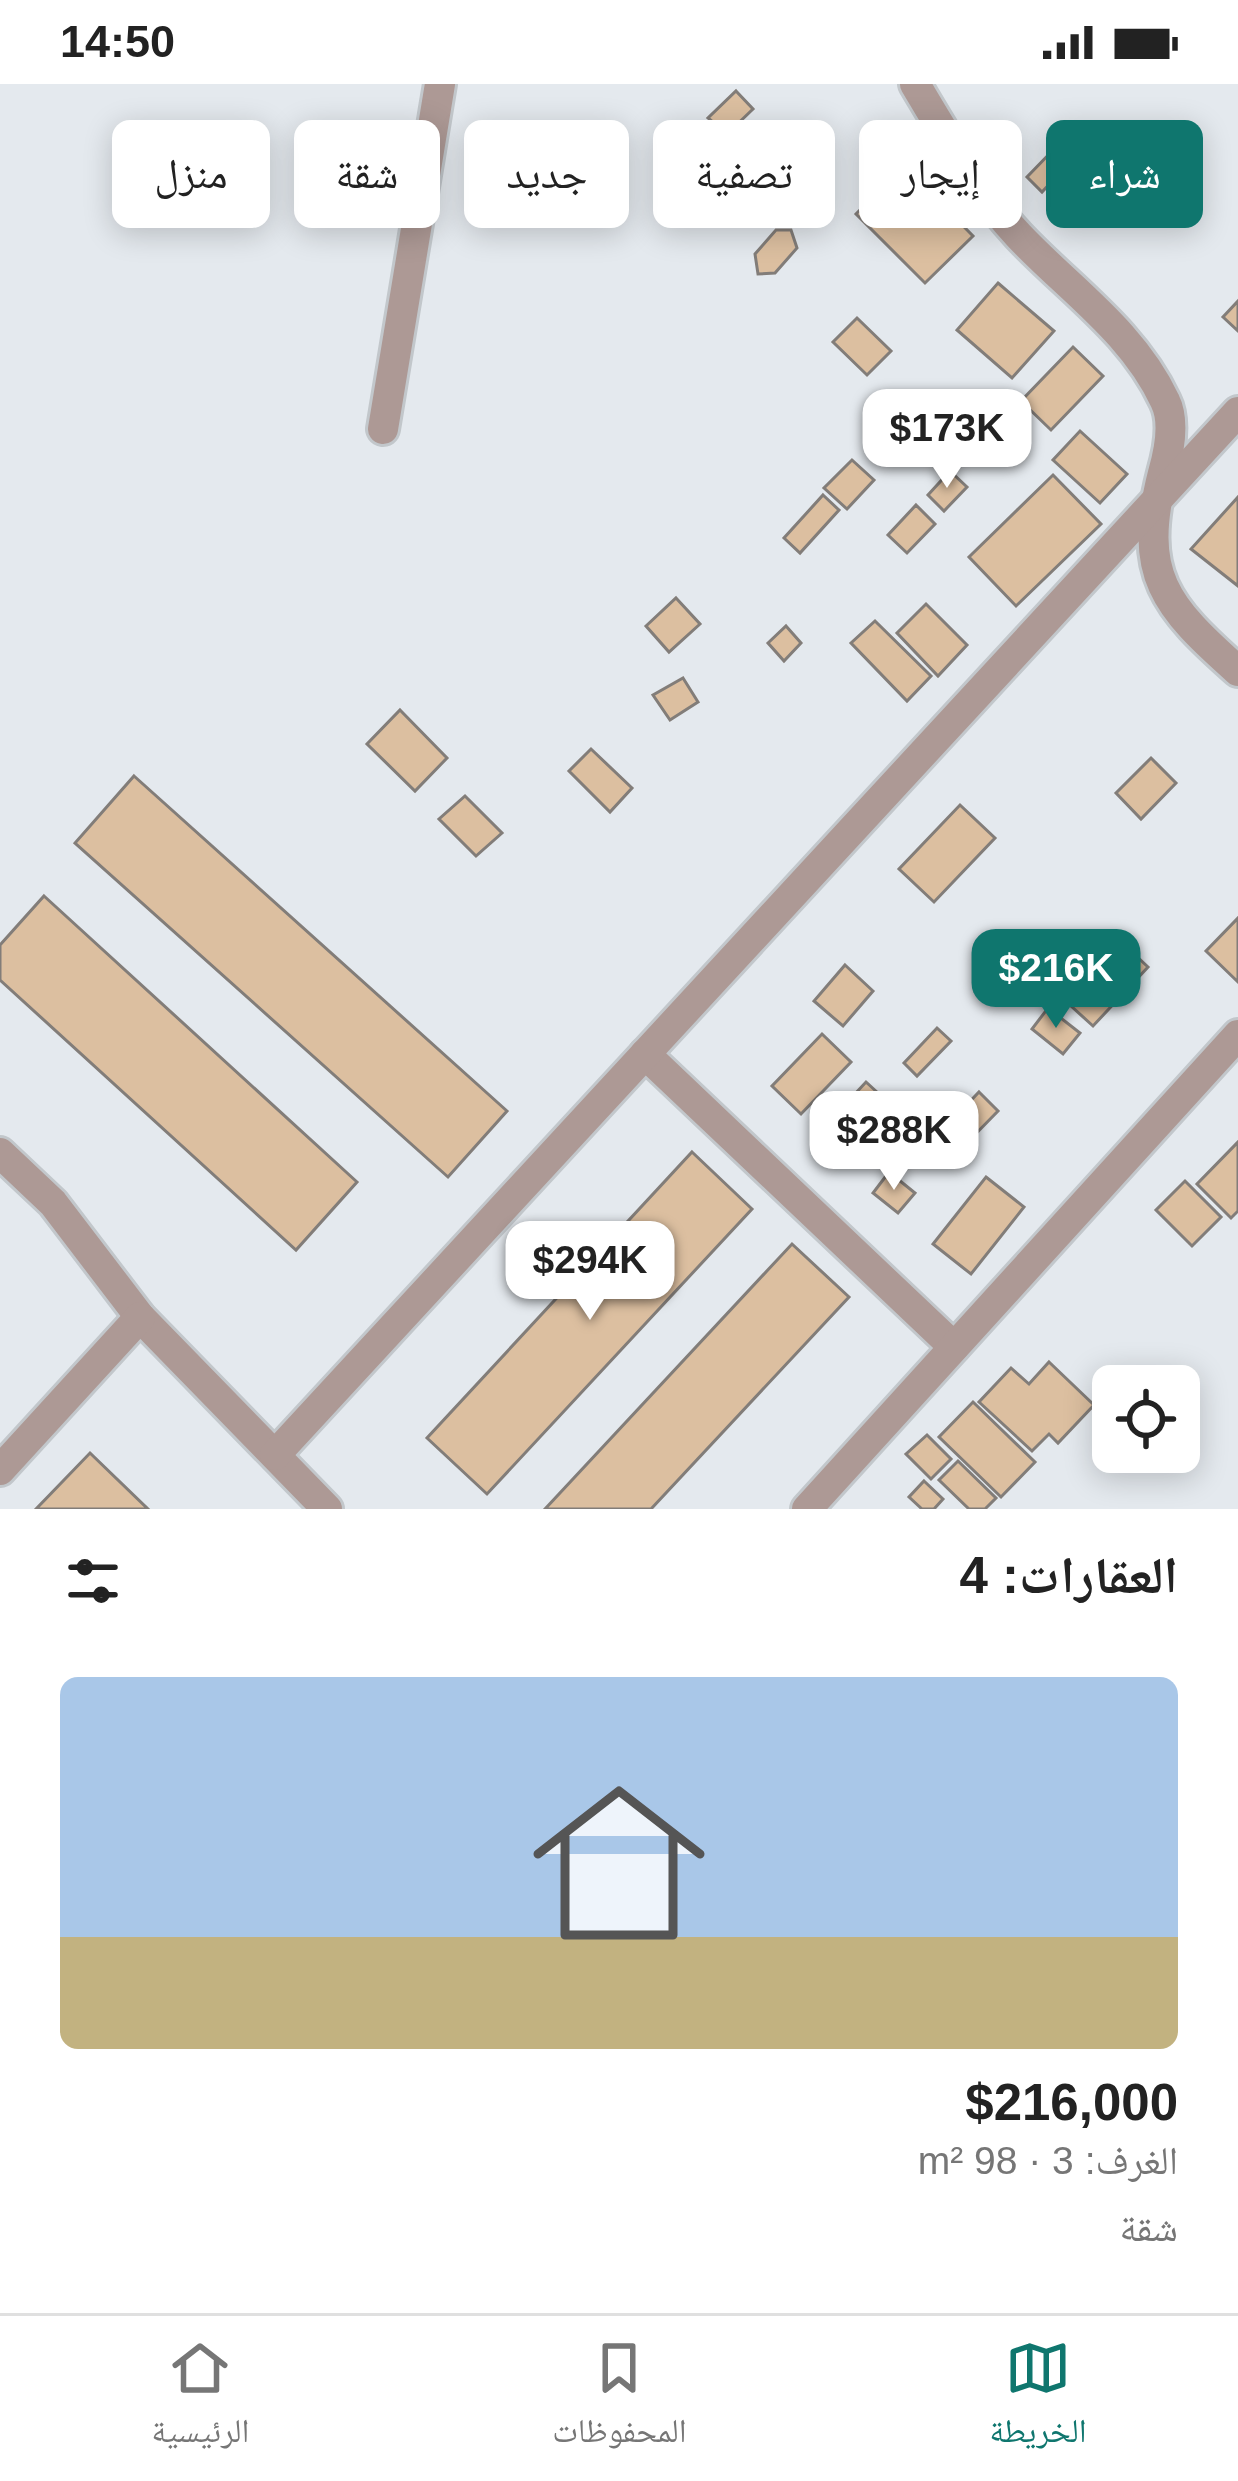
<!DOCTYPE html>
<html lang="ar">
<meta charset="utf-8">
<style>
:root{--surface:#fff;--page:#f2f2f2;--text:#222;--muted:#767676;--line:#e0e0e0;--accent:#0f766e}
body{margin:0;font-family:Arial,"Noto Naskh Arabic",sans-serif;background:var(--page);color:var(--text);direction:rtl;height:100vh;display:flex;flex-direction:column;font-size:45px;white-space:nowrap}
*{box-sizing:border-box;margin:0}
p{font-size:39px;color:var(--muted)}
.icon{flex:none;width:66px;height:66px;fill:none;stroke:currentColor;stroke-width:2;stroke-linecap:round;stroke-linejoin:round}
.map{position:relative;height:1425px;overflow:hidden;direction:ltr}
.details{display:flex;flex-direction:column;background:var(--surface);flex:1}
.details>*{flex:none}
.top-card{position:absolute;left:36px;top:36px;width:1167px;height:108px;direction:rtl;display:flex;gap:24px}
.fabs{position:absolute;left:1092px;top:1281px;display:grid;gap:24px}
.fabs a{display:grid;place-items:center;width:108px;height:108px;border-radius:18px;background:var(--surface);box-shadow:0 6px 30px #0003;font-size:60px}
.price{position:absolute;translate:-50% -102px;padding:0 27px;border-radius:24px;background:#fff;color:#222;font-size:39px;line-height:78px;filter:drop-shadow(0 3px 6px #0008)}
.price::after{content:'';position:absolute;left:50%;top:72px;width:36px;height:27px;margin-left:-18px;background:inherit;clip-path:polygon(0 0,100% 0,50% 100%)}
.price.selected{background:var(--accent);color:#fff}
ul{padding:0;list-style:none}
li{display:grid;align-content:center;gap:24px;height:636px;padding:0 60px}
li span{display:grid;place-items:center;height:372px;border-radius:18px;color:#555}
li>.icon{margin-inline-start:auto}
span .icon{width:216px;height:216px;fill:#fffc;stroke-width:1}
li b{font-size:51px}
h2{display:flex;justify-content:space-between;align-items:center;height:144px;padding:0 60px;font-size:51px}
.chip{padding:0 42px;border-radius:18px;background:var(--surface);box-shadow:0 6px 30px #0003;font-size:42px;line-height:108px}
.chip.selected{background:var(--accent);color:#fff}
.status{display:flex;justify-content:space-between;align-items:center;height:84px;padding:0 60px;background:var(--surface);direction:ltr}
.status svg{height:33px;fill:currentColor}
.tabs{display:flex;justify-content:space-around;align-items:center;height:168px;border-top:3px solid var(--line);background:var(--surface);font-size:33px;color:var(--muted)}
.tabs a{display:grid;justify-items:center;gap:6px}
.tabs .selected{color:var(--accent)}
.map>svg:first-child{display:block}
</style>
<div class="status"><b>14:50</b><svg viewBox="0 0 49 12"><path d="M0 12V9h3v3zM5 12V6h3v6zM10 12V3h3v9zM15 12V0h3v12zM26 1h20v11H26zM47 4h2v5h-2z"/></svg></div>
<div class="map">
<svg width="1238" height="1425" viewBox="0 0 1238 1425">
<rect width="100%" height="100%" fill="#e4e9ee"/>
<!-- building -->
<g fill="#dcbfa0" stroke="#827d79" stroke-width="3">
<polygon points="736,7 753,25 727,50 708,34"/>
<polygon points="754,45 769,45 772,60 752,79 740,79 737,65"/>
<polygon points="1155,47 1190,79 1143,131 1108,98"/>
<polygon points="1055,64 1070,78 1042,108 1027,93"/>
<polygon points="904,82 973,152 925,199 856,130"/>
<polygon points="776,146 791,146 797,164 775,189 758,190 755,170"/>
<polygon points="998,199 1054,247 1012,294 957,246"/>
<polygon points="1238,217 1238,247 1223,233"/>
<polygon points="857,234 891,267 867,291 833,258"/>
<polygon points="1073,263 1103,292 1051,346 1021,317"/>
<polygon points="1080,347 1127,390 1100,419 1053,376"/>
<polygon points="944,353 965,373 951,387 931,368"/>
<polygon points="852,376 874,396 847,425 824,404"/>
<polygon points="950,387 967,403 944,427 928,411"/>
<polygon points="1053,391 1101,440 1016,522 969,473"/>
<polygon points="823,411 839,426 800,469 784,454"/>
<polygon points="1238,413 1238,502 1191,465"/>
<polygon points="916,421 935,440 907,469 888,451"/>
<polygon points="676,514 700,540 669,568 646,542"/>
<polygon points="926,520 967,561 938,592 897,549"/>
<polygon points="875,537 931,592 907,617 851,559"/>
<polygon points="786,542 801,559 784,577 768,559"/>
<polygon points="683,594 698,618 670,636 653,611"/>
<polygon points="400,626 447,674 415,707 367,660"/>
<polygon points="591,665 632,704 610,728 569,687"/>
<polygon points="1151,674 1176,699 1141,735 1116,709"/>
<polygon points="134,692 507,1027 448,1093 75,759"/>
<polygon points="465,712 502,749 476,772 439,735"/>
<polygon points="960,721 995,754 934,818 899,785"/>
<polygon points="44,812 357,1098 296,1166 0,896 0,861"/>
<polygon points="1238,834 1238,898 1206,867"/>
<polygon points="1115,852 1148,883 1093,942 1060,912"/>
<polygon points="845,881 873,907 843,942 814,917"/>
<polygon points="1048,924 1080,949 1063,970 1032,945"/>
<polygon points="937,944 951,957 917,992 904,979"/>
<polygon points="822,950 851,978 801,1030 772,1002"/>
<polygon points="866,998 890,1020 865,1047 841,1025"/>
<polygon points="979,1008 998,1027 957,1069 938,1051"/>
<polygon points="1238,1058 1238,1127 1231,1134 1197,1100"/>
<polygon points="692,1068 752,1125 487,1410 427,1354"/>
<polygon points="889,1088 915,1109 898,1129 873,1109"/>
<polygon points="986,1093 1024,1123 971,1190 933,1160"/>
<polygon points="1185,1097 1221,1133 1192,1162 1156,1126"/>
<polygon points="792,1160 849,1213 651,1425 545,1425"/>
<polygon points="1049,1278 1094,1321 1058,1359 1049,1350 1032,1367 979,1318 1011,1284 1029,1300"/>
<polygon points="973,1318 1035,1378 1001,1413 939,1353"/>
<polygon points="927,1351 951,1375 931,1395 906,1370"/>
<polygon points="90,1369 148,1425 36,1425"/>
<polygon points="958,1377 996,1414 985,1425 969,1425 939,1396"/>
<polygon points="924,1397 943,1415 934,1425 922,1425 909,1413"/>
</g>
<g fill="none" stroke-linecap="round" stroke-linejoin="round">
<defs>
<g id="minor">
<path d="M915,0C946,52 978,108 1019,152C1069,205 1133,248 1165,317C1175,337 1169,368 1163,389C1137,491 1165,522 1238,587"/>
<polyline points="383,345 440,0"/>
<polyline points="645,970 954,1263"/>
<polyline points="0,1069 53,1119 140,1233 327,1425"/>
<polyline points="275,1371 1238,328"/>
<polyline points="0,1386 140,1233"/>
<polyline points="807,1425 1238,951"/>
</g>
</defs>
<!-- minor casing -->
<use href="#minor" stroke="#c2c7cb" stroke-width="36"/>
<!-- minor -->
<use href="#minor" stroke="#ad9995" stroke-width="30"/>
</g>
</svg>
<div class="fabs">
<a><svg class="icon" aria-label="locate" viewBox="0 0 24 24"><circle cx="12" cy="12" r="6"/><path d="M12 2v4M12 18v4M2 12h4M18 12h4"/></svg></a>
</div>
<b class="price" style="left:947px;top:407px">$173K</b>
<b class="price selected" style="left:1056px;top:947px">$216K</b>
<b class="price" style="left:894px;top:1109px">$288K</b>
<b class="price" style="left:590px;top:1239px">$294K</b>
<div class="top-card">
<a class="chip selected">شراء</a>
<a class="chip">إيجار</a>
<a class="chip">تصفية</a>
<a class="chip">جديد</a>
<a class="chip">شقة</a>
<a class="chip">منزل</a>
</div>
</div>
<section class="details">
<h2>العقارات: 4<svg class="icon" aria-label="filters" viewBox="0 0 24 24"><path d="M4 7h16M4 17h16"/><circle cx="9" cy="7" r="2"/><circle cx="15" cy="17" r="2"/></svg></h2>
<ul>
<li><span style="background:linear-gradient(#a9c7e8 70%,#c2b280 0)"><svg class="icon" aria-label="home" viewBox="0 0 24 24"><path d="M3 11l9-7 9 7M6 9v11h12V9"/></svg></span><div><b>$216,000</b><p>الغرف: 3 · 98 m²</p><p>شقة</p></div></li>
</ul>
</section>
<nav class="tabs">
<a class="selected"><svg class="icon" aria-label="map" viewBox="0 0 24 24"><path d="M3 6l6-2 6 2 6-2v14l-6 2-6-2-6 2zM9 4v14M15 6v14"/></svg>الخريطة</a>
<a><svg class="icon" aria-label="saved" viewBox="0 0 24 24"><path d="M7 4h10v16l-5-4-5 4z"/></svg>المحفوظات</a>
<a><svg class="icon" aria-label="home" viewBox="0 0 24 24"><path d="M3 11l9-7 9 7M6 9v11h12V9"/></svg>الرئيسية</a>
</nav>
